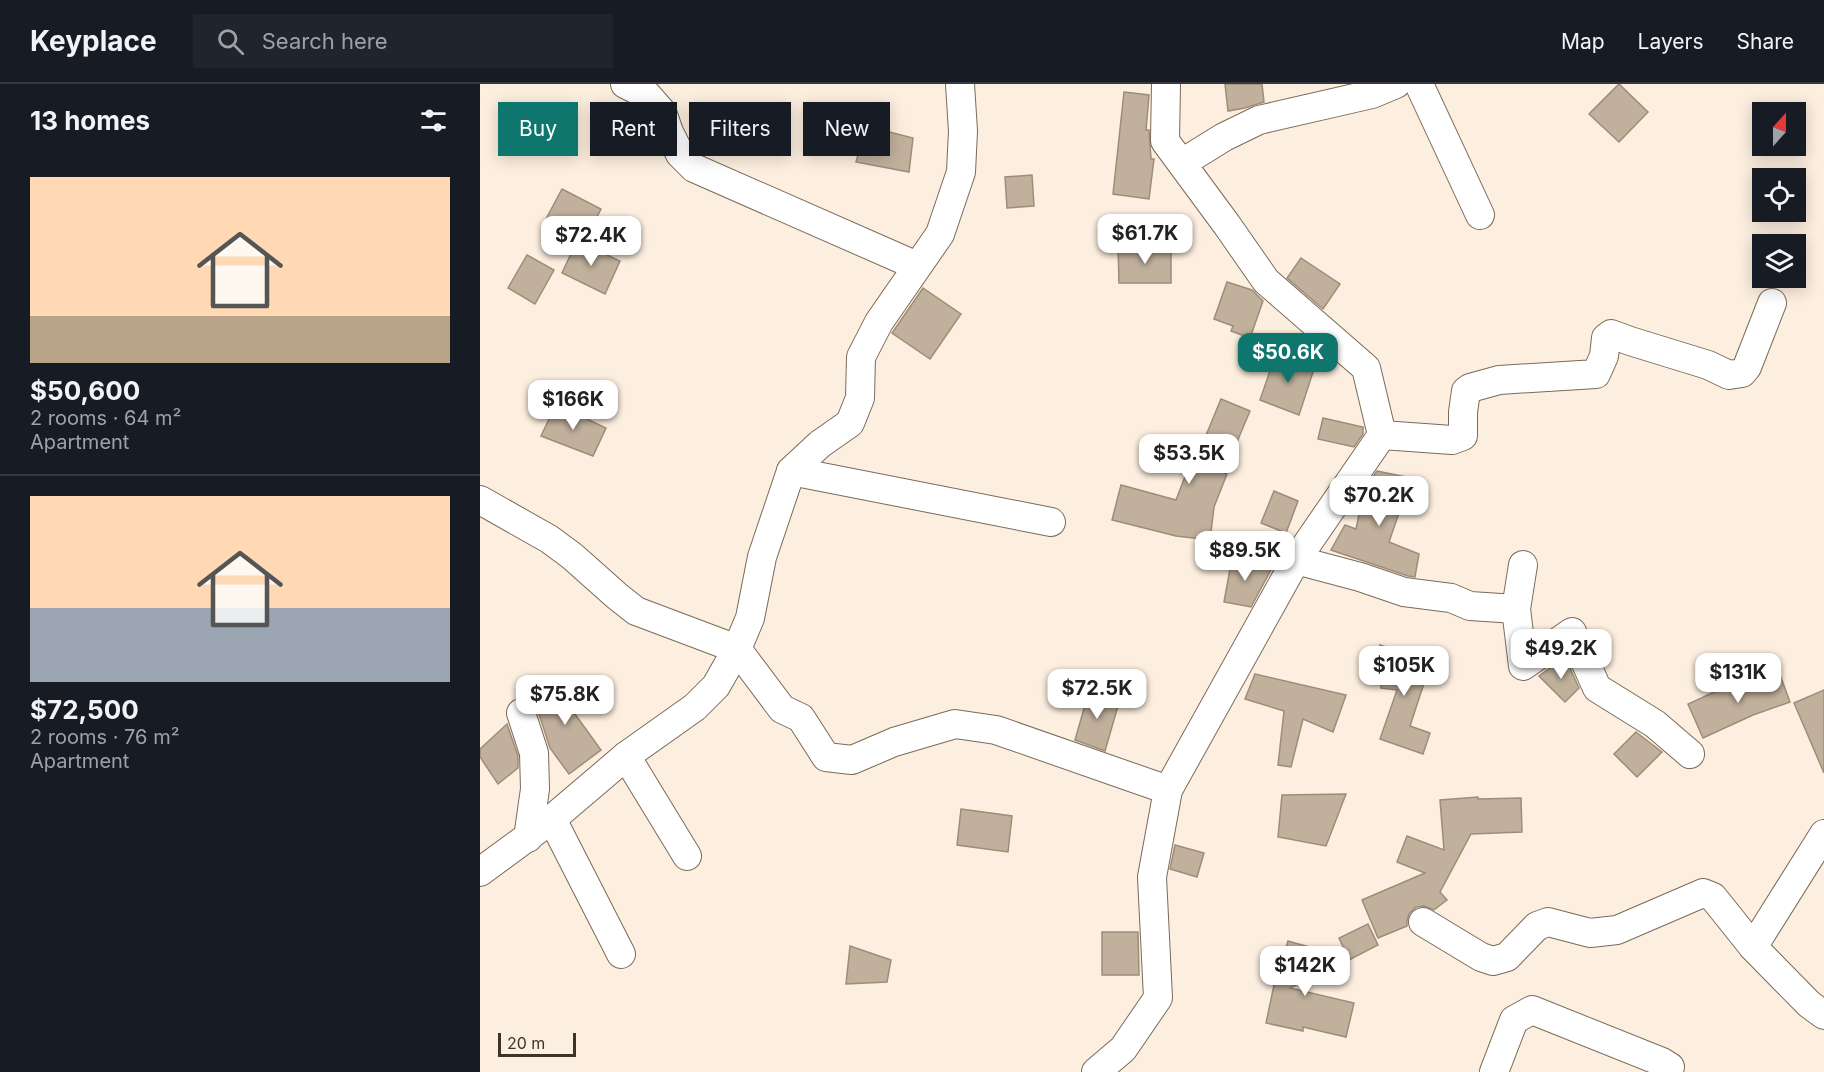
<!DOCTYPE html>
<meta charset="utf-8">
<style>
:root{--surface:#171b24;--page:#20242c;--text:#f1f3f6;--muted:#9ea1a6;--line:#363941;--accent:#0f766e}
body{margin:0;font-family:Inter,sans-serif;background:var(--page);color:var(--text);height:100vh;display:flex;flex-direction:column;font-size:22px;white-space:nowrap}
*{box-sizing:border-box;margin:0}
p{font-size:20px;color:var(--muted)}
.icon{flex:none;width:33px;height:33px;fill:none;stroke:currentColor;stroke-width:2;stroke-linecap:round;stroke-linejoin:round}
.map{position:relative;flex:1;overflow:hidden}
.side{display:flex;flex-direction:column;background:var(--surface);width:480px}
.side>*{flex:none}
.banner{position:absolute;left:18px;top:18px;width:570px;height:54px;display:flex;gap:12px}
.needle{width:39px;rotate:21deg}
.fabs{position:absolute;left:1272px;top:18px;display:grid;gap:12px}
.fabs a{display:grid;place-items:center;width:54px;height:54px;border-radius:0px;background:var(--surface);box-shadow:0 3px 15px #0003;font-size:30px}
.scale{position:absolute;left:18px;bottom:15px;width:78px;box-sizing:border-box;padding-left:6px;border:3px solid #3b342c;border-top:0;font-size:16px;line-height:21px;white-space:nowrap;color:#3b342c;-webkit-text-stroke:4px #fdefdf;paint-order:stroke}
.price{position:absolute;translate:-50% -51px;padding:0 14px;border-radius:12px;background:#fff;color:#222;font-size:20px;line-height:39px;filter:drop-shadow(0 2px 3px #0008)}
.price::after{content:'';position:absolute;left:50%;top:36px;width:18px;height:14px;margin-left:-9px;background:inherit;clip-path:polygon(0 0,100% 0,50% 100%)}
.price.active{background:var(--accent);color:#fff}
ul{padding:0;list-style:none}
li{display:grid;align-content:center;gap:12px;height:318px;padding:0 30px}
li+li{border-top:2px solid var(--line)}
li span{display:grid;place-items:center;height:186px;border-radius:0px;color:#555}
li>.icon{margin-inline-start:auto}
span .icon{width:108px;height:108px;fill:#fffc;stroke-width:1}
li b{font-size:26px}
h2{display:flex;justify-content:space-between;align-items:center;height:72px;padding:0 30px;font-size:26px}
.chip{padding:0 21px;border-radius:0px;background:var(--surface);box-shadow:0 3px 15px #0003;font-size:21px;line-height:54px}
.chip.active{background:var(--accent);color:#fff}
header{display:flex;align-items:center;gap:36px;box-sizing:border-box;height:84px;padding:0 30px;background:var(--surface);border-bottom:2px solid var(--line)}
header strong{font-size:28px}
nav{display:flex;gap:33px;margin-inline-start:auto;font-size:21px}
.search{width:420px;height:54px;background:var(--page);display:flex;align-items:center;gap:15px;box-sizing:border-box;padding:0 21px;border-radius:0px;color:var(--muted);font-size:22px}
main{display:flex;flex:1;min-height:0}
.map>svg:first-child{display:block}
</style>
<header>
<strong>Keyplace</strong>
<div class="search"><svg class="icon" aria-label="search" viewBox="0 0 24 24"><circle cx="10" cy="10" r="6"/><path d="M15 15l6 6"/></svg>Search here</div>
<nav><a>Map</a><a>Layers</a><a>Share</a></nav>
</header>
<main>
<section class="side">
<h2>13 homes<svg class="icon" aria-label="filters" viewBox="0 0 24 24"><path d="M4 7h16M4 17h16"/><circle cx="9" cy="7" r="2"/><circle cx="15" cy="17" r="2"/></svg></h2>
<ul>
<li><span style="background:linear-gradient(#ffd9b3 75%,#b9a48a 0)"><svg class="icon" aria-label="home" viewBox="0 0 24 24"><path d="M3 11l9-7 9 7M6 9v11h12V9"/></svg></span><div><b>$50,600</b><p>2 rooms · 64 m²</p><p>Apartment</p></div></li>
<li><span style="background:linear-gradient(#ffd9b3 60%,#9aa5b1 0)"><svg class="icon" aria-label="home" viewBox="0 0 24 24"><path d="M3 11l9-7 9 7M6 9v11h12V9"/></svg></span><div><b>$72,500</b><p>2 rooms · 76 m²</p><p>Apartment</p></div></li>
</ul>
</section>
<div class="map">
<svg width="1344" height="988" viewBox="0 0 1344 988">
<rect width="100%" height="100%" fill="#fdefdf"/>
<!-- building -->
<g fill="#c0b09c" stroke="#9c8d7a" stroke-width="1.5">
<polygon points="745,0 782,0 784,18 765,24 748,27"/>
<polygon points="1139,0 1168,28 1139,58 1109,30"/>
<polygon points="644,8 669,11 666,46 669,46 671,75 674,75 669,115 633,110"/>
<polygon points="386,42 433,54 429,88 376,78"/>
<polygon points="552,91 554,122 527,124 525,93"/>
<polygon points="82,105 121,125 105,156 66,135"/>
<polygon points="97,157 140,177 125,210 82,189"/>
<polygon points="638,163 691,163 691,199 639,199"/>
<polygon points="47,171 74,186 55,220 28,204"/>
<polygon points="821,174 860,200 843,225 807,194"/>
<polygon points="747,198 772,206 783,217 770,254 751,247 753,242 734,235"/>
<polygon points="443,204 481,230 450,275 412,249"/>
<polygon points="796,269 835,282 819,331 780,316"/>
<polygon points="741,315 770,327 744,389 747,390 734,423 730,456 696,452 632,436 641,401 696,416 711,377 715,378"/>
<polygon points="76,320 126,344 113,372 61,352"/>
<polygon points="843,334 883,343 883,350 874,363 838,355"/>
<polygon points="897,387 931,394 909,458 939,470 935,493 928,492 851,466 865,441 876,445 884,406"/>
<polygon points="794,407 818,417 806,449 781,439"/>
<polygon points="752,474 793,482 771,523 744,518"/>
<polygon points="900,561 951,578 930,642 950,649 943,670 900,655 917,606 901,604"/>
<polygon points="1085,573 1099,604 1085,618 1059,592"/>
<polygon points="1299,588 1310,618 1273,631 1223,654 1208,620 1243,604 1245,607"/>
<polygon points="775,590 866,611 853,648 823,635 811,683 798,681 804,627 765,615"/>
<polygon points="79,593 104,622 95,630 121,666 89,690 70,664 57,624 52,617"/>
<polygon points="1344,606 1344,689 1314,619"/>
<polygon points="609,607 640,615 625,667 595,656"/>
<polygon points="27,640 38,672 38,684 18,700 0,673 0,665"/>
<polygon points="1156,648 1182,668 1157,693 1134,670"/>
<polygon points="866,710 846,762 798,753 802,711"/>
<polygon points="998,713 998,715 1041,714 1042,748 991,750 960,808 967,816 954,826 944,822 936,823 929,830 927,837 927,842 898,854 882,816 945,789 917,778 927,752 964,766 960,716"/>
<polygon points="481,725 532,732 528,768 477,761"/>
<polygon points="695,761 724,769 717,793 690,785"/>
<polygon points="888,840 898,861 869,876 859,854"/>
<polygon points="622,848 658,848 659,891 622,891"/>
<polygon points="808,857 840,866 832,893 810,904 874,919 866,953 823,943 823,947 786,939 794,901 795,901"/>
<polygon points="370,862 411,876 407,898 366,900"/>
</g>
<g fill="none" stroke-linecap="round" stroke-linejoin="round">
<defs>
<g id="minor">
<polyline points="145,0 167,11 182,28 189,48 200,70 214,84 437,182"/>
<polyline points="939,0 1000,131"/>
<polyline points="702,79 744,53 779,36 892,10 916,0"/>
<polyline points="902,351 972,356 983,352 983,328 986,307 990,304 1019,296 1116,290 1124,272 1126,254 1131,250 1150,257 1228,281 1249,291 1262,289 1267,283 1292,219"/>
<polyline points="311,387 571,438"/>
<polyline points="0,416 69,455 92,472 137,512 156,527 257,565 302,625 321,634 346,673 372,676 414,658 475,640 516,646 688,706"/>
<polyline points="816,476 880,493 924,508 971,514 990,522 1036,525 1043,481"/>
<polyline points="1036,525 1043,582 1092,548 1117,604 1175,640 1210,670"/>
<polyline points="41,629 54,669 55,705 48,754"/>
<polyline points="146,672 207,772"/>
<polyline points="72,735 141,870"/>
<polyline points="0,788 72,735 146,672 215,623 236,602 257,565 270,534 282,473 311,387 340,360 370,339 380,314 381,273 399,238 460,150 481,88 483,47 480,0"/>
<polyline points="943,838 1001,873 1013,877 1027,873 1057,842 1068,838 1110,849 1137,846 1223,809 1233,813 1273,863 1329,920 1344,931"/>
<polyline points="1273,863 1344,750"/>
<polyline points="616,988 643,965 678,914 672,793 688,706 816,476 902,351 886,284 786,197 747,141 685,57 686,0"/>
<polyline points="1014,988 1034,936 1052,926 1182,978 1190,983 1188,988"/>
</g>
</defs>
<!-- minor casing -->
<use href="#minor" stroke="#7a6a59" stroke-width="30"/>
<!-- minor -->
<use href="#minor" stroke="#fff" stroke-width="28"/>
</g>
</svg>
<div class="fabs">
<a><svg class="needle" viewBox="-14 -14 28 28"><path d="M0-13l5 13h-10z" fill="#e53935"/><path d="M0 13l5-13h-10z" fill="#9ea1a6"/></svg></a>
<a><svg class="icon" aria-label="locate" viewBox="0 0 24 24"><circle cx="12" cy="12" r="6"/><path d="M12 2v4M12 18v4M2 12h4M18 12h4"/></svg></a>
<a><svg class="icon" aria-label="layers" viewBox="0 0 24 24"><path d="M12 4l9 5-9 5-9-5zM3 14l9 5 9-5"/></svg></a>
</div>
<div class="scale">20 m</div>
<b class="price" style="left:665px;top:181px">$61.7K</b>
<b class="price" style="left:111px;top:183px">$72.4K</b>
<b class="price active" style="left:808px;top:300px">$50.6K</b>
<b class="price" style="left:93px;top:347px">$166K</b>
<b class="price" style="left:709px;top:401px">$53.5K</b>
<b class="price" style="left:899px;top:443px">$70.2K</b>
<b class="price" style="left:765px;top:498px">$89.5K</b>
<b class="price" style="left:1081px;top:596px">$49.2K</b>
<b class="price" style="left:924px;top:613px">$105K</b>
<b class="price" style="left:1258px;top:620px">$131K</b>
<b class="price" style="left:617px;top:636px">$72.5K</b>
<b class="price" style="left:85px;top:642px">$75.8K</b>
<b class="price" style="left:825px;top:913px">$142K</b>
<div class="banner">
<a class="chip active">Buy</a>
<a class="chip">Rent</a>
<a class="chip">Filters</a>
<a class="chip">New</a>
</div>
</div>
</main>
